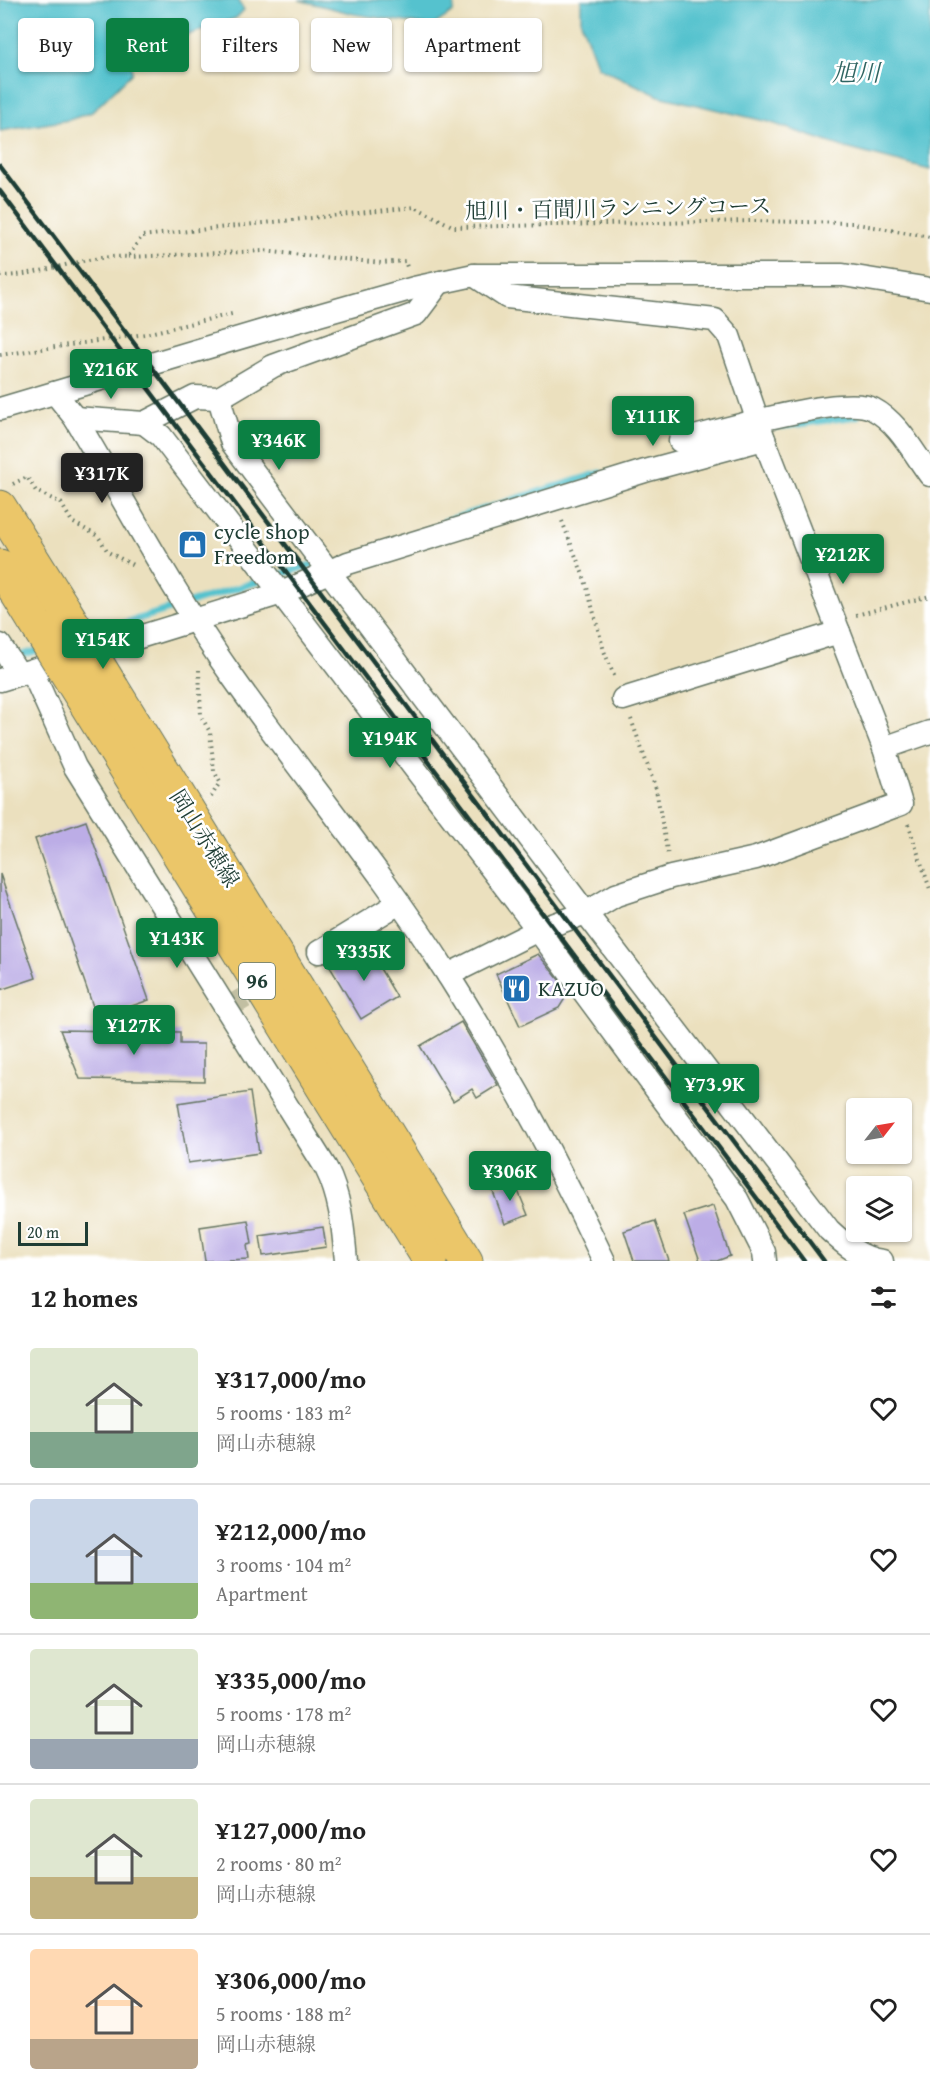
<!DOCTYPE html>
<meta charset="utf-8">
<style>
:root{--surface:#fff;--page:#f6f6f6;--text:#222;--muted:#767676;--line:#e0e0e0;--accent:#0b8043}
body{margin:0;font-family:"Gentium Book Plus","Noto Serif JP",serif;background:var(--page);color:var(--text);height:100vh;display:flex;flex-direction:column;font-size:22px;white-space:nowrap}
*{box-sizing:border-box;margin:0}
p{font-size:20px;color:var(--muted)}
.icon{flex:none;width:33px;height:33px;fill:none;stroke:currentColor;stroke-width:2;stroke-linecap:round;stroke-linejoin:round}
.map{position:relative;height:1261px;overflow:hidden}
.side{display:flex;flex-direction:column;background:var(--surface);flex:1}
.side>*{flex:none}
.banner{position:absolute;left:18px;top:18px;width:600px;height:54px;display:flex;gap:12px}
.needle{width:39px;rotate:59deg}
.controls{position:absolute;left:846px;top:1098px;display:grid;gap:12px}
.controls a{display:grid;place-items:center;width:66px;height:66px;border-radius:6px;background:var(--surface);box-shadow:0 2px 4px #0004;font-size:30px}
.scale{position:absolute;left:18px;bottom:15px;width:70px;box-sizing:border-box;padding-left:6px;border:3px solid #1f3d34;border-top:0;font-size:16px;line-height:21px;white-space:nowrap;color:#1f3d34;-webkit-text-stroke:4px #fff;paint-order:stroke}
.price{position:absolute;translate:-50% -51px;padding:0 14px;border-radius:6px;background:var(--accent);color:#fff;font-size:20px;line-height:39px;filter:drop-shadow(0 2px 3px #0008)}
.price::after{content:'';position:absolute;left:50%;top:36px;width:18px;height:14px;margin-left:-9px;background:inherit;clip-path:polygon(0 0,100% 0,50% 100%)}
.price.active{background:#222;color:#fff}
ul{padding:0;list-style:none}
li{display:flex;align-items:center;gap:18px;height:150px;padding:0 30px}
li+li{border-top:2px solid var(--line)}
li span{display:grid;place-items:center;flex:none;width:168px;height:120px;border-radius:6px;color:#555}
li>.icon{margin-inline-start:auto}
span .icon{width:72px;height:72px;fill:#fffc;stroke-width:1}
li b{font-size:26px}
h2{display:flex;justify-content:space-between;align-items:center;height:72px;padding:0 30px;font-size:26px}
.pill{padding:0 21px;border-radius:6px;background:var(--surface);box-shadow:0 2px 4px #0004;font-size:21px;line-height:54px}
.pill.active{background:var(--accent);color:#fff}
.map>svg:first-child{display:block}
</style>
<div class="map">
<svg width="930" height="1261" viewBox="0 0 930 1261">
<rect width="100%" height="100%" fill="#fff"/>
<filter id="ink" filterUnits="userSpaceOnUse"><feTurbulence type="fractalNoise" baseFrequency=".0167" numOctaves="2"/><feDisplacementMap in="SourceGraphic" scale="12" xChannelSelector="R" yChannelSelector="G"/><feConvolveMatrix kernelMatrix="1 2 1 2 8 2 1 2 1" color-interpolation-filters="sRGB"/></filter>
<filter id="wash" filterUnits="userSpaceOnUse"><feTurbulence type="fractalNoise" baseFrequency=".008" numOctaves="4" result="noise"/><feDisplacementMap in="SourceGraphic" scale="24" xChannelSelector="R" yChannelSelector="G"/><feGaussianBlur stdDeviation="1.35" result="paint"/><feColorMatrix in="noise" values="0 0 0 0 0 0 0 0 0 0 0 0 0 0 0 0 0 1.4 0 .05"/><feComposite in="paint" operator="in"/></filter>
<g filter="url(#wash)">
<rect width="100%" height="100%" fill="#ebe0be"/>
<!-- water -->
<g fill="#55c2ce" stroke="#3a8081" stroke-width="1.5">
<polygon points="0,0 238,0 244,10 236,18 131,55 132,73 92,112 69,120 0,131"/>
<polygon points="299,0 455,0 453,12 432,26 354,14"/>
<polygon points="581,0 930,0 930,170 846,148 769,122 659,96 598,67 581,22"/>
</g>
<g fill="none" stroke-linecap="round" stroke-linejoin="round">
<!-- stream -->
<g stroke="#55c2ce" stroke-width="7">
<polyline points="776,427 857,416"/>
<polyline points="445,521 600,473"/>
<polyline points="90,634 317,563"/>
<polyline points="13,658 42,649"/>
</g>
</g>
<g id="blocks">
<!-- building -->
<g fill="#bcade6">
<polygon points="86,821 149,1000 97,1018 35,839"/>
<polygon points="0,874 36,978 0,990"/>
<polygon points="366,945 397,997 361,1019 330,967"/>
<polygon points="538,954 569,992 559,1008 520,1026 496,974"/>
<polygon points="461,1022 498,1085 477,1098 472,1089 453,1101 420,1046"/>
<polygon points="60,1030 180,1032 180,1044 204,1044 204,1081 80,1079"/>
<polygon points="250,1092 259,1153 188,1163 178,1103"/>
<polygon points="514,1181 528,1215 505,1224 492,1189"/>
<polygon points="713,1206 730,1256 717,1261 700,1261 684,1215"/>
<polygon points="248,1220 252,1244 247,1245 249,1259 205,1261 200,1227"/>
<polygon points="655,1221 669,1261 634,1261 624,1231"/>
<polygon points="323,1227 326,1247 263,1256 260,1236"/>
</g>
</g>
</g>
<g filter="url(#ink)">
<use href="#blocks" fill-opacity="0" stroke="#667664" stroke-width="1.5"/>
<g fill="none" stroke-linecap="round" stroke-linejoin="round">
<!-- street-tunnel -->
<polyline stroke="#c2bfa2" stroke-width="22" stroke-dasharray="22 11" stroke-linecap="butt" points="226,1009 319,952"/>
<defs>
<g id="street">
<polyline points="474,275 507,297 715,320 729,336 764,439 884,748"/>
<path d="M55,393L75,418C127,505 175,596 234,679C304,778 383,872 448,975C506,1067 558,1163 604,1261"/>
<path d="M219,398L232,443L586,913L829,1230C844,1244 860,1258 882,1261"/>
<polyline points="0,409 266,330 414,288 474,275 843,275 930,289"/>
<polyline points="75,418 144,423 195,397 219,398 273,366 416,314 440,282"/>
<polyline points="144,423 161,436 538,930 737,1199 764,1252 765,1261"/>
<path d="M680,441C714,432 846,393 873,409C898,422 913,452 930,475"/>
<polyline points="0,645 19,674"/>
<path d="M32,671L75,767L326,1168C341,1198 343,1228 346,1261"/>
<polyline points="0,680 282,593 348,563 645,471 764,439"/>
<polyline points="623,699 839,632"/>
<polyline points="319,952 399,903"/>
<polyline points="448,975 538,930 586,913 616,895 671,877 756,858 901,804 884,748 930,732"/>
</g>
<g id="primary">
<polyline points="0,507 64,609"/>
<polyline points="0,566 34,621"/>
<polyline points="113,689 466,1261"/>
<polyline points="84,701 430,1261"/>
</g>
</defs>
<!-- street casing -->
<use href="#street" stroke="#667664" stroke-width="25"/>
<!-- primary casing -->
<use href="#primary" stroke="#667664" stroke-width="35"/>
<!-- path -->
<g stroke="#667664" stroke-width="4" stroke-dasharray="1.5 4.5" stroke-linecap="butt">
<polyline points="128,257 263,251 382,263 405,261 407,267"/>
<path d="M0,276C43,276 85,254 128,257L142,236L415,207L454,227L754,221L852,223L930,237"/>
<polyline points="0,355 145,334 232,314"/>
<polyline points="13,484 27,477 36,491 61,503 72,522 98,536 108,552 133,565"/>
<polyline points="562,521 585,580 604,651 615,678"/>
<polyline points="856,615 930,596"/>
<polyline points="199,670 201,716 210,732 214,771 220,782 211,797"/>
<polyline points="631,719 656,789 668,856"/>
<polyline points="908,824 930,889"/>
</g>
<!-- street -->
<use href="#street" stroke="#fff" stroke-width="22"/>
<!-- primary -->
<use href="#primary" stroke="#ebc669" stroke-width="33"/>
<!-- rail -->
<g stroke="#1f3d34" stroke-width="4.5">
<polyline points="0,165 824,1261"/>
<polyline points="0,191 804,1261"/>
</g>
<defs>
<g id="primary-bridge">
<polyline points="64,609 113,689"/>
<polyline points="34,621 84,701"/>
</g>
</defs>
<!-- primary-bridge casing -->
<use href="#primary-bridge" stroke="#667664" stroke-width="35" stroke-linecap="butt"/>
<!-- primary-bridge -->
<use href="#primary-bridge" stroke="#ebc669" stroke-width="33"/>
</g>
</g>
<!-- icons -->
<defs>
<symbol id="shop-square" viewBox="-11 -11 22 22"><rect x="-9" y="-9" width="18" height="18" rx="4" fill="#1f6fb2" stroke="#fff"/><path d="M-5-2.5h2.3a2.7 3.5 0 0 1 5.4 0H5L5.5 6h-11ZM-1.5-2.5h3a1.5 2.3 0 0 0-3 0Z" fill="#fff"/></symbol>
<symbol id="restaurant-square" viewBox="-11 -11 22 22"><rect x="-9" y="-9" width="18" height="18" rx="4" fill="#1f6fb2" stroke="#fff"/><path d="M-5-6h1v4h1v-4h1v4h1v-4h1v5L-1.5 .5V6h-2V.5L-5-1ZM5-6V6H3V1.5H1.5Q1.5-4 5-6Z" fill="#fff"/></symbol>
</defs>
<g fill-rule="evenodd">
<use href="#shop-square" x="176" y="528" width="33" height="33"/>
<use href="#restaurant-square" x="500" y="972" width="33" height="33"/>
</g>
<g text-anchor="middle" stroke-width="5" stroke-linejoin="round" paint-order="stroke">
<!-- shield labels -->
<rect fill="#fff" stroke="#627771" stroke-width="1.5" x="239" y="963" width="36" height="36" rx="4.5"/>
<g font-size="21" font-weight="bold" fill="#1f3d34">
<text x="257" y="988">96</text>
</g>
<!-- street labels -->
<g font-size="22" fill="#1f3d34" stroke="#fff">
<text transform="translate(618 208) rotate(-1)" y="8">旭川・百間川ランニングコース</text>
<text transform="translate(205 838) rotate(58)" y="8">岡山赤穂線</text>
</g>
<!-- poi labels -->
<g font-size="22" fill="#1f3d34" stroke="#fff" text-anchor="start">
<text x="214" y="539">cycle shop<tspan x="214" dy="25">Freedom</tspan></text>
<text x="538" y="996">KAZUO</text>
</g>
<!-- water labels -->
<g font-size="24" font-style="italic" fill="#2f6562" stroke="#fff">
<text x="856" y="81">旭川</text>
</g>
</g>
</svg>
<div class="controls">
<a><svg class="needle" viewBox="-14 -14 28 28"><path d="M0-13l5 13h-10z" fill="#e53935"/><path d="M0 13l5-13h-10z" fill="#767676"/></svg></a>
<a><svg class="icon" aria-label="layers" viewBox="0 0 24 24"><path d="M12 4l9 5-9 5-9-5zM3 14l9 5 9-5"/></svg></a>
</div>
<div class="scale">20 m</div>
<b class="price" style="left:111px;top:400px">¥216K</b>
<b class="price" style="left:653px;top:447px">¥111K</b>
<b class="price" style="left:279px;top:471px">¥346K</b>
<b class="price active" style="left:102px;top:504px">¥317K</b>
<b class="price" style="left:843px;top:585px">¥212K</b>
<b class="price" style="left:103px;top:670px">¥154K</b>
<b class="price" style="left:390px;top:769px">¥194K</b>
<b class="price" style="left:177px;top:969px">¥143K</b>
<b class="price" style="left:364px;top:982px">¥335K</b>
<b class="price" style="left:134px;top:1056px">¥127K</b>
<b class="price" style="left:715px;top:1115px">¥73.9K</b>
<b class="price" style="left:510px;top:1202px">¥306K</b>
<div class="banner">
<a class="pill">Buy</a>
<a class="pill active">Rent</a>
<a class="pill">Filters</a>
<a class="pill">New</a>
<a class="pill">Apartment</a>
</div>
</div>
<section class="side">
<h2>12 homes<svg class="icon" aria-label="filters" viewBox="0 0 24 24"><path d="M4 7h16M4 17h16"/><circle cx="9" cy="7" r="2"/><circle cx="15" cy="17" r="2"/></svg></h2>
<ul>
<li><span style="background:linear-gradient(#dfe7d0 70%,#7fa58c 0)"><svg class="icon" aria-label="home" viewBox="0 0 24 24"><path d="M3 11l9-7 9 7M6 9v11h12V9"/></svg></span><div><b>¥317,000/mo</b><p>5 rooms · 183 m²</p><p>岡山赤穂線</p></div><svg class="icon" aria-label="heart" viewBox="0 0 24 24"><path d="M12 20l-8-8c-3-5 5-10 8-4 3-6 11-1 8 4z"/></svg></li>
<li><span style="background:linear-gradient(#c9d6e8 70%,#8fb573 0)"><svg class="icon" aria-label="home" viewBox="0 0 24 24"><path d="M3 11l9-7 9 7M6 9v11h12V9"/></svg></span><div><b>¥212,000/mo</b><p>3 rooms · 104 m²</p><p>Apartment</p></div><svg class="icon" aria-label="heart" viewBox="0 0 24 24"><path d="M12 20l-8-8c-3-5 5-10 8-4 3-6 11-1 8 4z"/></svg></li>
<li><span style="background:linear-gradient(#dfe7d0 75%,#9aa5b1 0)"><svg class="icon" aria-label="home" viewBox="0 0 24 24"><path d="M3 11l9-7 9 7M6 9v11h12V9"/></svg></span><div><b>¥335,000/mo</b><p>5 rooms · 178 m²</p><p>岡山赤穂線</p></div><svg class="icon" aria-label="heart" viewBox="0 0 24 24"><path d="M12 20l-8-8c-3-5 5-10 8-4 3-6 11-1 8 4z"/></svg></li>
<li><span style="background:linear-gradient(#dfe7d0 65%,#c2b280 0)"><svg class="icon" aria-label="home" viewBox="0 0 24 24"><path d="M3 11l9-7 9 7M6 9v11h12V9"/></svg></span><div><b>¥127,000/mo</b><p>2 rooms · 80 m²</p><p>岡山赤穂線</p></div><svg class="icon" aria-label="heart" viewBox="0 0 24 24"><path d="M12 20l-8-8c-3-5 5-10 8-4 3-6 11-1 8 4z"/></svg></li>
<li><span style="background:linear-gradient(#ffd9b3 75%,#b9a48a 0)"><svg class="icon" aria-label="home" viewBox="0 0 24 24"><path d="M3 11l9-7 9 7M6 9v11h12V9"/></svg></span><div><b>¥306,000/mo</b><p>5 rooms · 188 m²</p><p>岡山赤穂線</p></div><svg class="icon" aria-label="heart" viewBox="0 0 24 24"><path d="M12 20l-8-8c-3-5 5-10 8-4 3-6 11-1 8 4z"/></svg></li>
</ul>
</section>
